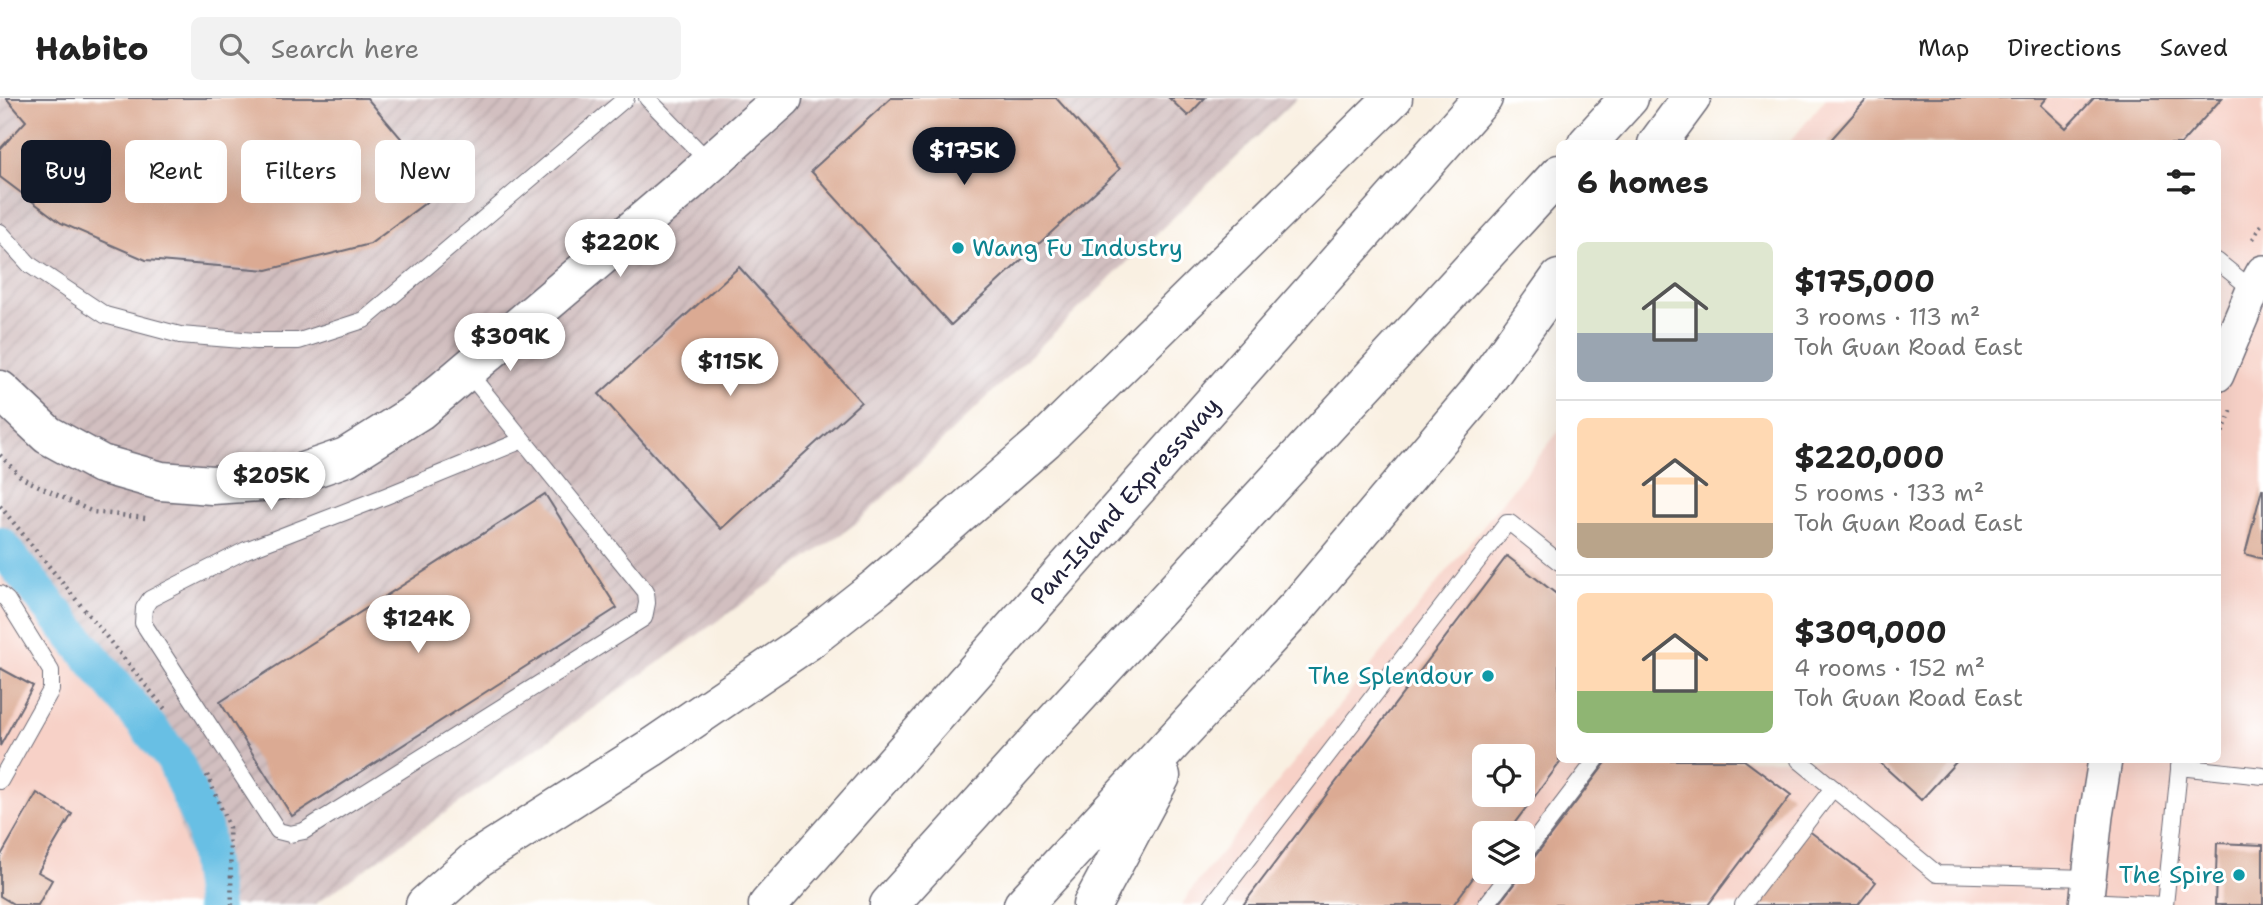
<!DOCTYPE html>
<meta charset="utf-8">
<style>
:root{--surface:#fff;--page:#f2f2f2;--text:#222;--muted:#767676;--line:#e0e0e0;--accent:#111827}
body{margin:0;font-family:"Shantell Sans",sans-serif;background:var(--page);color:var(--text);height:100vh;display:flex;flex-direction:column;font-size:26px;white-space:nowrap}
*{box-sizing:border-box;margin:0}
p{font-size:23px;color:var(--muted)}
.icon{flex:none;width:38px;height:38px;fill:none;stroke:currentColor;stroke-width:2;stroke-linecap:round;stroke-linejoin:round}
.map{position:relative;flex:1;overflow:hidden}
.panel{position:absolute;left:1556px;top:42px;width:665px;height:623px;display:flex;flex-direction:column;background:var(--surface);border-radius:10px;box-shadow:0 7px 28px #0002}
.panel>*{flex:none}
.banner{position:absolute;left:21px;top:42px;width:665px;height:63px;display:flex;gap:14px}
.fabs{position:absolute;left:1472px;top:646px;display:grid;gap:14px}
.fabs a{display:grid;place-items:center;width:63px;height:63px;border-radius:10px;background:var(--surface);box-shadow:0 7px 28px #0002;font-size:35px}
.price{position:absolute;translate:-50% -60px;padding:0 16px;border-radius:24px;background:#fff;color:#222;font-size:23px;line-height:46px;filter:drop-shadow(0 2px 4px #0008)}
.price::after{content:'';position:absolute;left:50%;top:42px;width:21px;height:16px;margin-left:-10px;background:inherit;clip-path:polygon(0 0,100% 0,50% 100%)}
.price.selected{background:var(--accent);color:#fff}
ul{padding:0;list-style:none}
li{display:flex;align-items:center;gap:21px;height:175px;padding:0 21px}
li+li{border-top:2px solid var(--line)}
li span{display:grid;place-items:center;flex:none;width:196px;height:140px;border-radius:10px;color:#555}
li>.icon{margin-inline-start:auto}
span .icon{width:84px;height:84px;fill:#fffc;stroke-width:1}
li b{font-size:30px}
h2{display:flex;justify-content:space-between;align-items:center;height:84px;padding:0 21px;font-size:30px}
.pill{padding:0 24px;border-radius:10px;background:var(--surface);box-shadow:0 7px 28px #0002;font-size:24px;line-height:63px}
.pill.selected{background:var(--accent);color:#fff}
header{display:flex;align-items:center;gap:42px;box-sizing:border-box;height:98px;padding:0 35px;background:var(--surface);border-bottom:2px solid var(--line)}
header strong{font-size:33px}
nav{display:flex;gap:38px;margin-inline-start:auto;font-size:24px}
.search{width:490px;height:63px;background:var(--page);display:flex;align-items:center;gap:18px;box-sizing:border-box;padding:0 24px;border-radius:10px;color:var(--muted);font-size:26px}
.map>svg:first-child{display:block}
</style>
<header>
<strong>Habito</strong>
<div class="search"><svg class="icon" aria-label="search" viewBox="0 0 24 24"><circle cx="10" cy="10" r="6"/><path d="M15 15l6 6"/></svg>Search here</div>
<nav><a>Map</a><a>Directions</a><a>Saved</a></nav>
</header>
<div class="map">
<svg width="2263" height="807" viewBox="0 0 2263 807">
<defs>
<pattern id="industrial-furrows" width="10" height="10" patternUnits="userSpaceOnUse" patternTransform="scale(1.75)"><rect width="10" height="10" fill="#d2bfc0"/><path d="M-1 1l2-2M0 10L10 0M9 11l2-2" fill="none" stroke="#b4a4a6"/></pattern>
</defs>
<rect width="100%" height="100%" fill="#fff"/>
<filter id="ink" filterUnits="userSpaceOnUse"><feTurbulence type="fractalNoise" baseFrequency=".0143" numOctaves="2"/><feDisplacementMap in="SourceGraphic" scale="14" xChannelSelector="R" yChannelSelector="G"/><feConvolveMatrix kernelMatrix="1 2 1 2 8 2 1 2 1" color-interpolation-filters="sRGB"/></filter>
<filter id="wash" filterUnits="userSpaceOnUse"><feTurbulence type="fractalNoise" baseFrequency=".00686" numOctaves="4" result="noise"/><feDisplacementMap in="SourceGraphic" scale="28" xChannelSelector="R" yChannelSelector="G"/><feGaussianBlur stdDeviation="1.57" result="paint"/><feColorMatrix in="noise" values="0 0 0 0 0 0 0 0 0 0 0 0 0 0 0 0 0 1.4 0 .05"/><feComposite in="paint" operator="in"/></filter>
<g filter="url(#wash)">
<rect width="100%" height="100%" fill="#f9f0e2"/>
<!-- built -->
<g fill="#f7d1c7" fill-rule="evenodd">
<path d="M1826,0H2263V807H1182L1189,795L1559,333V662H2217V46L1789,45ZM1484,658H1522V696H1484ZM1484,735H1522V774H1484Z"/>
<polygon points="0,468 161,663 203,807 0,807"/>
</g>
<!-- industrial -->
<polygon fill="url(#industrial-furrows)" points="0,0 1297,0 858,424 314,807 203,807 161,663 0,468"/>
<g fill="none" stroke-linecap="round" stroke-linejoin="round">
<!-- canal -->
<polyline stroke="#67bfe4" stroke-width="37" points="0,447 174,661 204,731 214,807"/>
</g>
<g id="blocks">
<!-- building -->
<g fill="#dbaa93" fill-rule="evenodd">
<polygon points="6,0 367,0 444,91 370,146 267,172 146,162 61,125 0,79 0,51 26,23"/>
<polygon points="891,0 1056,0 1120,71 951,227 811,73"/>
<polygon points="1169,0 1205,0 1188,18"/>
<polygon points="1868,0 2047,0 2041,7 2066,30 2094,0 2222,0 2181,46 1827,46"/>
<polygon points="739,169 861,304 721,431 599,296"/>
<polygon points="2262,391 2263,391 2263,461 2245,456"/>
<polygon points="545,396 617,510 292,718 220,604"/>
<path d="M1507,458L1559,498V662H1562L1507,735H1484V765L1453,807H1243ZM1484,658H1522V696H1484Z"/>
<polygon points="0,570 33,588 0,648"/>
<polygon points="1608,662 1744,662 1791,697 1708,807 1498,807"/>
<polygon points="1877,662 1958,662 1921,702"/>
<polygon points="37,695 72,716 38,774 52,782 38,807 15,807 0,798 0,759"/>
<polygon points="1808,732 1876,784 1858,807 1751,807"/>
<polygon points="2217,745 2263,747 2263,807 2215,807"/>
</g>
</g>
</g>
<g filter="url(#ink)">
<use href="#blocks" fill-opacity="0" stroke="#6d6a75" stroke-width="2"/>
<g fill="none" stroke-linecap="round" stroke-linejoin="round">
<defs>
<g id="service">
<polyline points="647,0 710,65"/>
<polyline points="0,134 30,167 105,217 180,237 255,243 299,243 364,222 626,0"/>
<polyline points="2217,163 2253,192"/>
<polyline points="467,273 646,494 647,505 644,520 304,733 290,736 278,733 143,525 144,510 150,501 246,452 386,398 523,342"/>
<polyline points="0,496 7,502 51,573 51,592 0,683"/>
<polyline points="1799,662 1937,776 2088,780"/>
<polyline points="2179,669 2263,678"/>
<polyline points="1522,759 1596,662"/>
<polyline points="2087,803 2163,807"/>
<polyline points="1212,807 1507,425 1510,425 1559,464"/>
<polyline points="1486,807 1511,774"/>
<polyline points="1743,807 1833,690"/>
<polyline points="2165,807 2180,662"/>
</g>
<g id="minor">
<polyline points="2217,277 2253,192 2263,174"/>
<polyline points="2086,807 2096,718 2105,662"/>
</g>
<polyline id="tertiary" points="0,292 48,337 101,366 161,383 212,387 277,383 346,359 419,313 688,85 783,0"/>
<g id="motorway">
<polyline points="1587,46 1629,0"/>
<polyline points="1657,46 1691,0"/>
<polyline points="425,807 478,760 651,650 808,543 878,488 1045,342 1393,0"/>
<polyline points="768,807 1483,0"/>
<polyline points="889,807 1059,619 1559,76"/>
<polyline points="1023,807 1298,508 1476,297 1559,181"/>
<polyline points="1092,807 1161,678"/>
</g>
</defs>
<!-- service casing -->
<use href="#service" stroke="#6d6a75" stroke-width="18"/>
<!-- minor casing -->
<use href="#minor" stroke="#6d6a75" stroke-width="36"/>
<!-- tertiary casing -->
<use href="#tertiary" stroke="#6d6a75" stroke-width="41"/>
<!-- motorway casing -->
<use href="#motorway" stroke="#6d6a75" stroke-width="41"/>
<!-- path -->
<g stroke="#6d6a75" stroke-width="4.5" stroke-dasharray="2 5" stroke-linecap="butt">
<polyline points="2253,141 2263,123"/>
<polyline points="2217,347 2233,309"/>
<polyline points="0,357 22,380 93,414 146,420"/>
<polyline points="0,408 165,611"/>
<polyline points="207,677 229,729 232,807"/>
</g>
<!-- service -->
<use href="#service" stroke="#fff" stroke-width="16"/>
<!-- minor -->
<use href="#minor" stroke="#fff" stroke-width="33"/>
<!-- tertiary -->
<use href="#tertiary" stroke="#fff" stroke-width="38"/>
<!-- motorway -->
<use href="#motorway" stroke="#fff" stroke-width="38"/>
</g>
</g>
<!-- markers -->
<g fill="#0f9aa8" stroke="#fff" stroke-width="2.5">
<circle cx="958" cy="150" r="7"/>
<circle cx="1488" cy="578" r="7"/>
<circle cx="2239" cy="777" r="7"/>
</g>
<g text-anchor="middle" stroke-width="6" stroke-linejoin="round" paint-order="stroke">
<!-- culture labels -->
<g font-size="24" fill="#0d838f" stroke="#fff" text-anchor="end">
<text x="972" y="158" text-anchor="start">Wang Fu Industry</text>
<text x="1474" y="586">The Splendour</text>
<text x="2225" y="785">The Spire</text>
</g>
<!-- street labels -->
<g font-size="24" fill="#22223b" stroke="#fff">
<text transform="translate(1125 403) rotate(-48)" y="8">Pan-Island Expressway</text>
</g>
</g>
</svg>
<div class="fabs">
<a><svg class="icon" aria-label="locate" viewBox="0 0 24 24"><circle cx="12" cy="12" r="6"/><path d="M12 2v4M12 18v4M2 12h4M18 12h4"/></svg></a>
<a><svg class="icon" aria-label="layers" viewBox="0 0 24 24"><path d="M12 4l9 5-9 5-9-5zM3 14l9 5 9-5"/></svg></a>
</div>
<b class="price selected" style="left:964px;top:89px">$175K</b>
<b class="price" style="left:620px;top:181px">$220K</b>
<b class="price" style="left:510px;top:275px">$309K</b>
<b class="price" style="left:730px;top:300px">$115K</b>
<b class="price" style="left:271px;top:414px">$205K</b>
<b class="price" style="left:418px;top:557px">$124K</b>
<div class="banner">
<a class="pill selected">Buy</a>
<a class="pill">Rent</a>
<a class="pill">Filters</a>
<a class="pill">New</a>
</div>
<section class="panel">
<h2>6 homes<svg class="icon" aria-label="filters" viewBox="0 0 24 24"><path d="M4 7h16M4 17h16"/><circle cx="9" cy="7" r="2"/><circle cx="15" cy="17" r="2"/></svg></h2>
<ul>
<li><span style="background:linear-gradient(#dfe7d0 65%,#9aa5b1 0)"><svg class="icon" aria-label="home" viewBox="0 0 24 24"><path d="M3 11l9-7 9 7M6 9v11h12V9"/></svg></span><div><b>$175,000</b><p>3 rooms · 113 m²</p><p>Toh Guan Road East</p></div></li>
<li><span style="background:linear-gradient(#ffd9b3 75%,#b9a48a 0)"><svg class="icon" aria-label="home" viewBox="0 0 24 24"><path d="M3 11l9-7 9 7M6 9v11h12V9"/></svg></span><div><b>$220,000</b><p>5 rooms · 133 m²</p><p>Toh Guan Road East</p></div></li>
<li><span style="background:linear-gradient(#ffd9b3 70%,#8fb573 0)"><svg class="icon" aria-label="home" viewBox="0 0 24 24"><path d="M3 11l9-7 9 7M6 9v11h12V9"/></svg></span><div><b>$309,000</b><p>4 rooms · 152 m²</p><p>Toh Guan Road East</p></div></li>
</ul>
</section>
</div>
